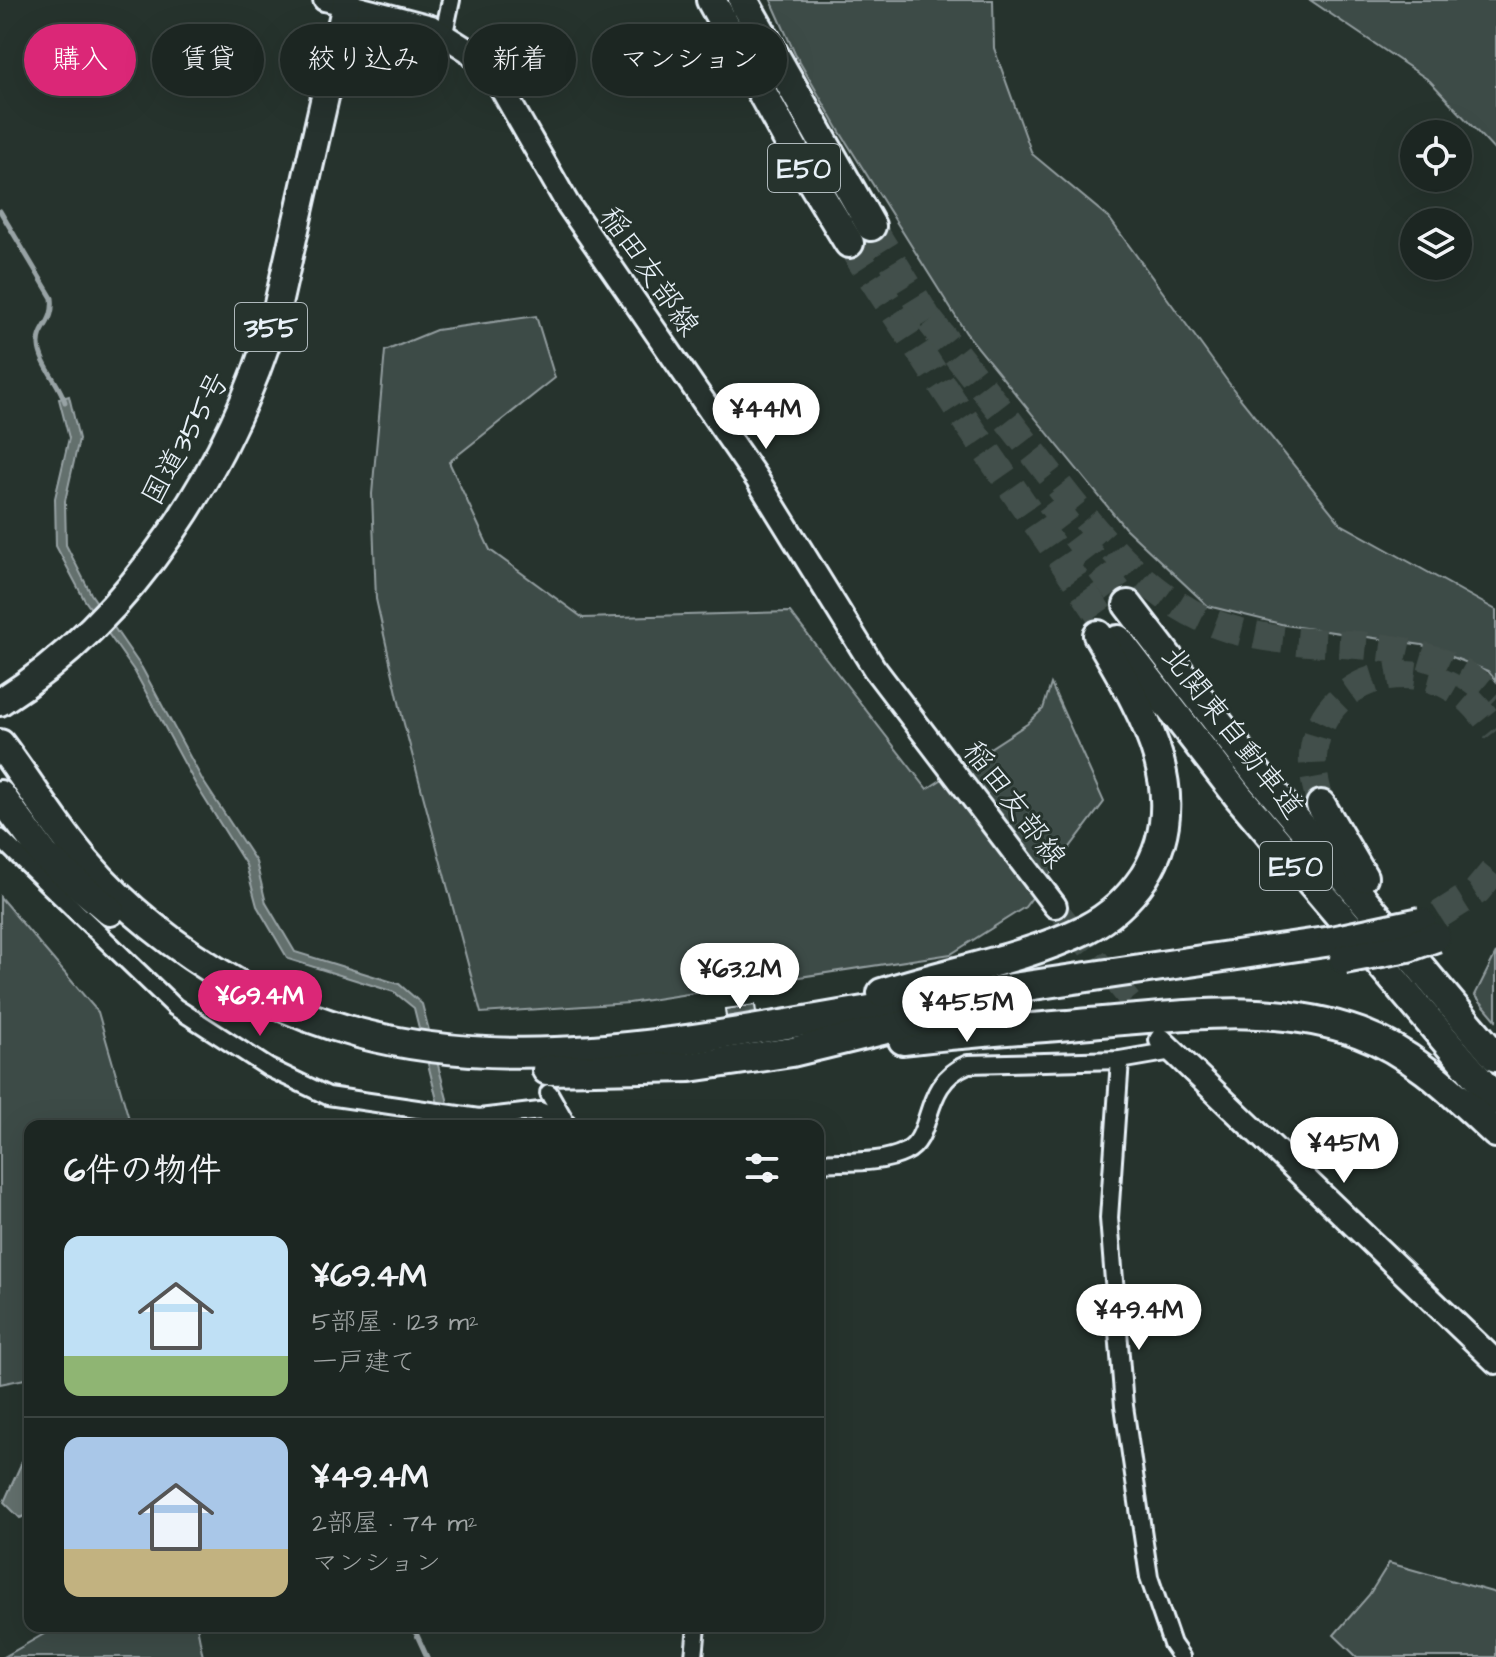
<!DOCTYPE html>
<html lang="ja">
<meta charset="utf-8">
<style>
:root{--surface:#1c2622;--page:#252e2a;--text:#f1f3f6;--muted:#a0a5a5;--line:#3a4340;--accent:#db2777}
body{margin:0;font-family:"Architects Daughter","Klee One",sans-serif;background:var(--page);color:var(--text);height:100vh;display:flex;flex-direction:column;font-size:30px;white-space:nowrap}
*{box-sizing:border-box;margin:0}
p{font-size:26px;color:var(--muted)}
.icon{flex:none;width:44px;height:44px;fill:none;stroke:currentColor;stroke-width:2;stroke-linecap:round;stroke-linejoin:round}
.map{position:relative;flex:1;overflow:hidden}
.details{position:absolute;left:24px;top:1120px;width:800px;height:512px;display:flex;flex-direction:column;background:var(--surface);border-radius:16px;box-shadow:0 8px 32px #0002,0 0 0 2px var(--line)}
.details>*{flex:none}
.banner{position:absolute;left:24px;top:24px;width:800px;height:72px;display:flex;gap:16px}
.fabs{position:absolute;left:1400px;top:120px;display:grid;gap:16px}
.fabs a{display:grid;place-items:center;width:72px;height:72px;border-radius:50%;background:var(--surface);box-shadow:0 8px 32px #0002,0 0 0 2px var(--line);font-size:40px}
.price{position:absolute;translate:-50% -68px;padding:0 18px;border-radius:28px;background:#fff;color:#222;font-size:26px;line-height:52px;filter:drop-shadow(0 2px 4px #0008)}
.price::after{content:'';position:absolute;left:50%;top:48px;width:24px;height:18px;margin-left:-12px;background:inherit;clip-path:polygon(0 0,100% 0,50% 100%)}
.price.selected{background:var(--accent);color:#fff}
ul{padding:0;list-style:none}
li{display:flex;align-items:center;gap:24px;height:200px;padding:0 40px}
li+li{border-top:2px solid var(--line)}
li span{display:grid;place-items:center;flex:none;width:224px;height:160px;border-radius:16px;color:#555}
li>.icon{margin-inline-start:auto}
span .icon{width:96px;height:96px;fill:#fffc;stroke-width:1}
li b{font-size:34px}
h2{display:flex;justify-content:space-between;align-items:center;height:96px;padding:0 40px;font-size:34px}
.chip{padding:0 28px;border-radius:36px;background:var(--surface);box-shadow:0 8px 32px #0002,0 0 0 2px var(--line);font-size:28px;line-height:72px}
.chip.selected{background:var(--accent);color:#fff}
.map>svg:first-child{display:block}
</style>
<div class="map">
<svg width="1496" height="1657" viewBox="0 0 1496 1657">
<rect width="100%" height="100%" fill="#26332d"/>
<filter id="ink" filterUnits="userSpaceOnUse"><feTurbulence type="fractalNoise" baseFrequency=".0125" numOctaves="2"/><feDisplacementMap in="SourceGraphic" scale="16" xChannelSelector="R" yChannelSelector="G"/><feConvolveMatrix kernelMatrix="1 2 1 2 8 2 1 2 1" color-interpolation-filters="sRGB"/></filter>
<g filter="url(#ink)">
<!-- green -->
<g fill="#3e4b47" stroke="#939ea0" stroke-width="2">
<polygon points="771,0 993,0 994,48 1032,154 1109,218 1239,397 1341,524 1496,610 1496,681 1488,671 1422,645 1285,625 1208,606 1125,528 966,333 840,132 795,54"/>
<polygon points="1310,0 1496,0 1496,152 1430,81"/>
<polygon points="536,316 555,378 449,462 490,550 583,618 790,612 927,789 1027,724 1043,709 1051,684 1104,802 1025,907 951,954 629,1003 481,1013 403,720 376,599 372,494 385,351 436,330"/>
<polygon points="0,897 98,1012 131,1126 30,1126 30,1378 0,1384"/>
<polygon points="1496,953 1496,1020 1475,995"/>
<polygon points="1389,1563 1496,1593 1496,1657 1357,1657 1334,1635 1369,1595"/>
<polygon points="58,1626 197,1626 203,1657 4,1657"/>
</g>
<!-- water -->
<g fill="#636f6d" stroke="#98a3a5" stroke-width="2">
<polygon points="69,396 79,439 65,501 66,545 91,594 142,668 203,781 256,862 266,903 295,952 399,984 422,1004 448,1103 449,1126 439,1126 438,1104 414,1008 394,992 288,959 257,906 246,865 196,785 135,672 84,599 56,546 55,498 69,438 59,399"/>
<polygon points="30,1444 30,1514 20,1518 4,1502"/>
</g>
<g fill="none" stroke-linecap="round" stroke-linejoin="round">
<!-- stream -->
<g stroke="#98a3a5" stroke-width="5">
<path d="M0,211L52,298C55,323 38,327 39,345C40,364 60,384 65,402"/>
<polyline points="408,1626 416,1633 427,1657"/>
</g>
</g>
<!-- building -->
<polygon fill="#505c59" stroke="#e8f1f8" stroke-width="2" points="755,1005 756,1012 726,1017 725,1009"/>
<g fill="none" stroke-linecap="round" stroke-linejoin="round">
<!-- secondary-tunnel -->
<polyline stroke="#43504b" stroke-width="22" stroke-dasharray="22 11" stroke-linecap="butt" points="1055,906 1150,1026"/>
<!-- motorway-tunnel -->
<g stroke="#43504b" stroke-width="28" stroke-dasharray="28 14" stroke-linecap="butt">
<polyline points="871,226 938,335"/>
<polyline points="849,243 963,417 1106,624"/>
<path d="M930,321C964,364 998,407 1031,450C1083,516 1139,597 1221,626C1316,660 1416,620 1496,699"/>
<polyline points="1050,502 1128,605"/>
<path d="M1321,805C1317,789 1312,773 1313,756C1319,683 1400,654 1458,691C1473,700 1485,717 1496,731"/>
<polyline points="1439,915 1477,891 1496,868"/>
</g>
<defs>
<g id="minor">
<polyline points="444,33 451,0"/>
<polyline points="0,838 175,1007 269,1068 328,1096 479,1118 540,1111 566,1122"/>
<polyline points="1120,1060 1109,1218 1124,1406 1149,1577 1172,1644 1181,1657"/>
<polyline points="549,1093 566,1123"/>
<path d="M818,1163C845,1161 881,1164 905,1152C936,1138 919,1084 968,1064L1120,1060L1172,1051"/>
<polyline points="694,1657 697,1626"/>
</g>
<polyline id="tertiary" points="324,0 346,5"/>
<g id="secondary">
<polyline points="346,5 431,27 469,51 499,84 567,203 757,479 874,668 1055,906"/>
<polyline points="1161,1040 1496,1362"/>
</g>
<path id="trunk" d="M0,702C136,616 231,463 276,313L347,0"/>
<g id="motorway">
<polyline points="711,0 803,167 849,243"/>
<polyline points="743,0 871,226"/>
<polyline points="1128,605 1259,776 1496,1057"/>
<polyline points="1118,640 1239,797 1496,1100"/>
<path d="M0,744C25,777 46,812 72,845C110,895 161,937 214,970C431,1108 676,1040 912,1003C1052,981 1192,962 1332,941"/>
<polyline points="0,795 45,856 110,911"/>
<polyline points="1321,805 1363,877"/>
<path d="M882,993C950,971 1022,960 1086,929C1110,917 1129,899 1144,877C1197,795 1140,707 1098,635"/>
<path d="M903,1040C965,1032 1028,1029 1090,1023C1180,1016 1273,1001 1360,1033C1414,1053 1455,1095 1496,1133"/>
<polyline points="547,1070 690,1067 792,1052 932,1018"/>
</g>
</defs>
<!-- minor casing -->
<use href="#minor" stroke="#e8f1f8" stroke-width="22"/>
<!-- tertiary casing -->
<use href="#tertiary" stroke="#e8f1f8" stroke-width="26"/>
<!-- secondary casing -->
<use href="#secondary" stroke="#e8f1f8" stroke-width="28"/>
<!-- trunk casing -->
<use href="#trunk" stroke="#e8f1f8" stroke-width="32"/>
<!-- motorway casing -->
<use href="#motorway" stroke="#e8f1f8" stroke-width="34"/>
<!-- minor -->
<use href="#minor" stroke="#26332d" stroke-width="16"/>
<!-- tertiary -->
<use href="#tertiary" stroke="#26332d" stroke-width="20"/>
<!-- secondary -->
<use href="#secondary" stroke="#26332d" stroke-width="22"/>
<!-- trunk -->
<use href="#trunk" stroke="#26332d" stroke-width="26"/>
<!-- motorway -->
<use href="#motorway" stroke="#26332d" stroke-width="28"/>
<defs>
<g id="motorway-bridge">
<polyline points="1332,941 1421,922"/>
<polyline points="1344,959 1408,947 1436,937"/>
</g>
</defs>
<!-- motorway-bridge casing -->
<use href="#motorway-bridge" stroke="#e8f1f8" stroke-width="34" stroke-linecap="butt"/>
<!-- motorway-bridge -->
<use href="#motorway-bridge" stroke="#26332d" stroke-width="28"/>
</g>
</g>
<g text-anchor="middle" stroke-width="6" stroke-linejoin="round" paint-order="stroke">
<!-- shield labels -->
<g fill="#26332d" stroke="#aeb8bb" stroke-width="2">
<rect x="768" y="144" width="72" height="48" rx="6"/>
<rect x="235" y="303" width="72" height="48" rx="6"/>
<rect x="1260" y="842" width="72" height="48" rx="6"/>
</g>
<g font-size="28" font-weight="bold" fill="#e8f1f8">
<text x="804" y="178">E50</text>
<text x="271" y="337">355</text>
<text x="1296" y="876">E50</text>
</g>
<!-- street labels -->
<g font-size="30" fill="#e8f1f8" stroke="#26332d">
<text transform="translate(650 271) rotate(55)" y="10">稲田友部線</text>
<text transform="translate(185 438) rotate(-61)" y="10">国道355号</text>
<text transform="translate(1233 732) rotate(52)" y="10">北関東自動車道</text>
<text transform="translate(1015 804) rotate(53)" y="10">稲田友部線</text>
</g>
</g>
</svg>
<div class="fabs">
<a><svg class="icon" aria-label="locate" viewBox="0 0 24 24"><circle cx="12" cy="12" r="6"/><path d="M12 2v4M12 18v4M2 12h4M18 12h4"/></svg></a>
<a><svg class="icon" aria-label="layers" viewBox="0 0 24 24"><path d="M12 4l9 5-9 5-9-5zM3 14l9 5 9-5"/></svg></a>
</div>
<b class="price" style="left:766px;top:451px">¥44M</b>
<b class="price" style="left:740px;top:1011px">¥63.2M</b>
<b class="price selected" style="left:260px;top:1038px">¥69.4M</b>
<b class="price" style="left:967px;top:1044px">¥45.5M</b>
<b class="price" style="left:1344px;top:1185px">¥45M</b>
<b class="price" style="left:1139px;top:1352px">¥49.4M</b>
<div class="banner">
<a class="chip selected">購入</a>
<a class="chip">賃貸</a>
<a class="chip">絞り込み</a>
<a class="chip">新着</a>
<a class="chip">マンション</a>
</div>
<section class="details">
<h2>6件の物件<svg class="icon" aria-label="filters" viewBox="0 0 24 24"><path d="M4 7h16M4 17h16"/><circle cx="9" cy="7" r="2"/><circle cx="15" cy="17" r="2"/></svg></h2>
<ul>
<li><span style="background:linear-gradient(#bfe0f5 75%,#8fb573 0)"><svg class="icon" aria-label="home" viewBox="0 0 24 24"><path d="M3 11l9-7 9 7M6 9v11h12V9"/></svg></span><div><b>¥69.4M</b><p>5部屋 · 123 m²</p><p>一戸建て</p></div></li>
<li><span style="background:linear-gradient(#a9c7e8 70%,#c2b280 0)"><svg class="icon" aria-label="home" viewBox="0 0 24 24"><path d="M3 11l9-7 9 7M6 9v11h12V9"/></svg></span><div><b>¥49.4M</b><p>2部屋 · 74 m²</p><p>マンション</p></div></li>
</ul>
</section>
</div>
